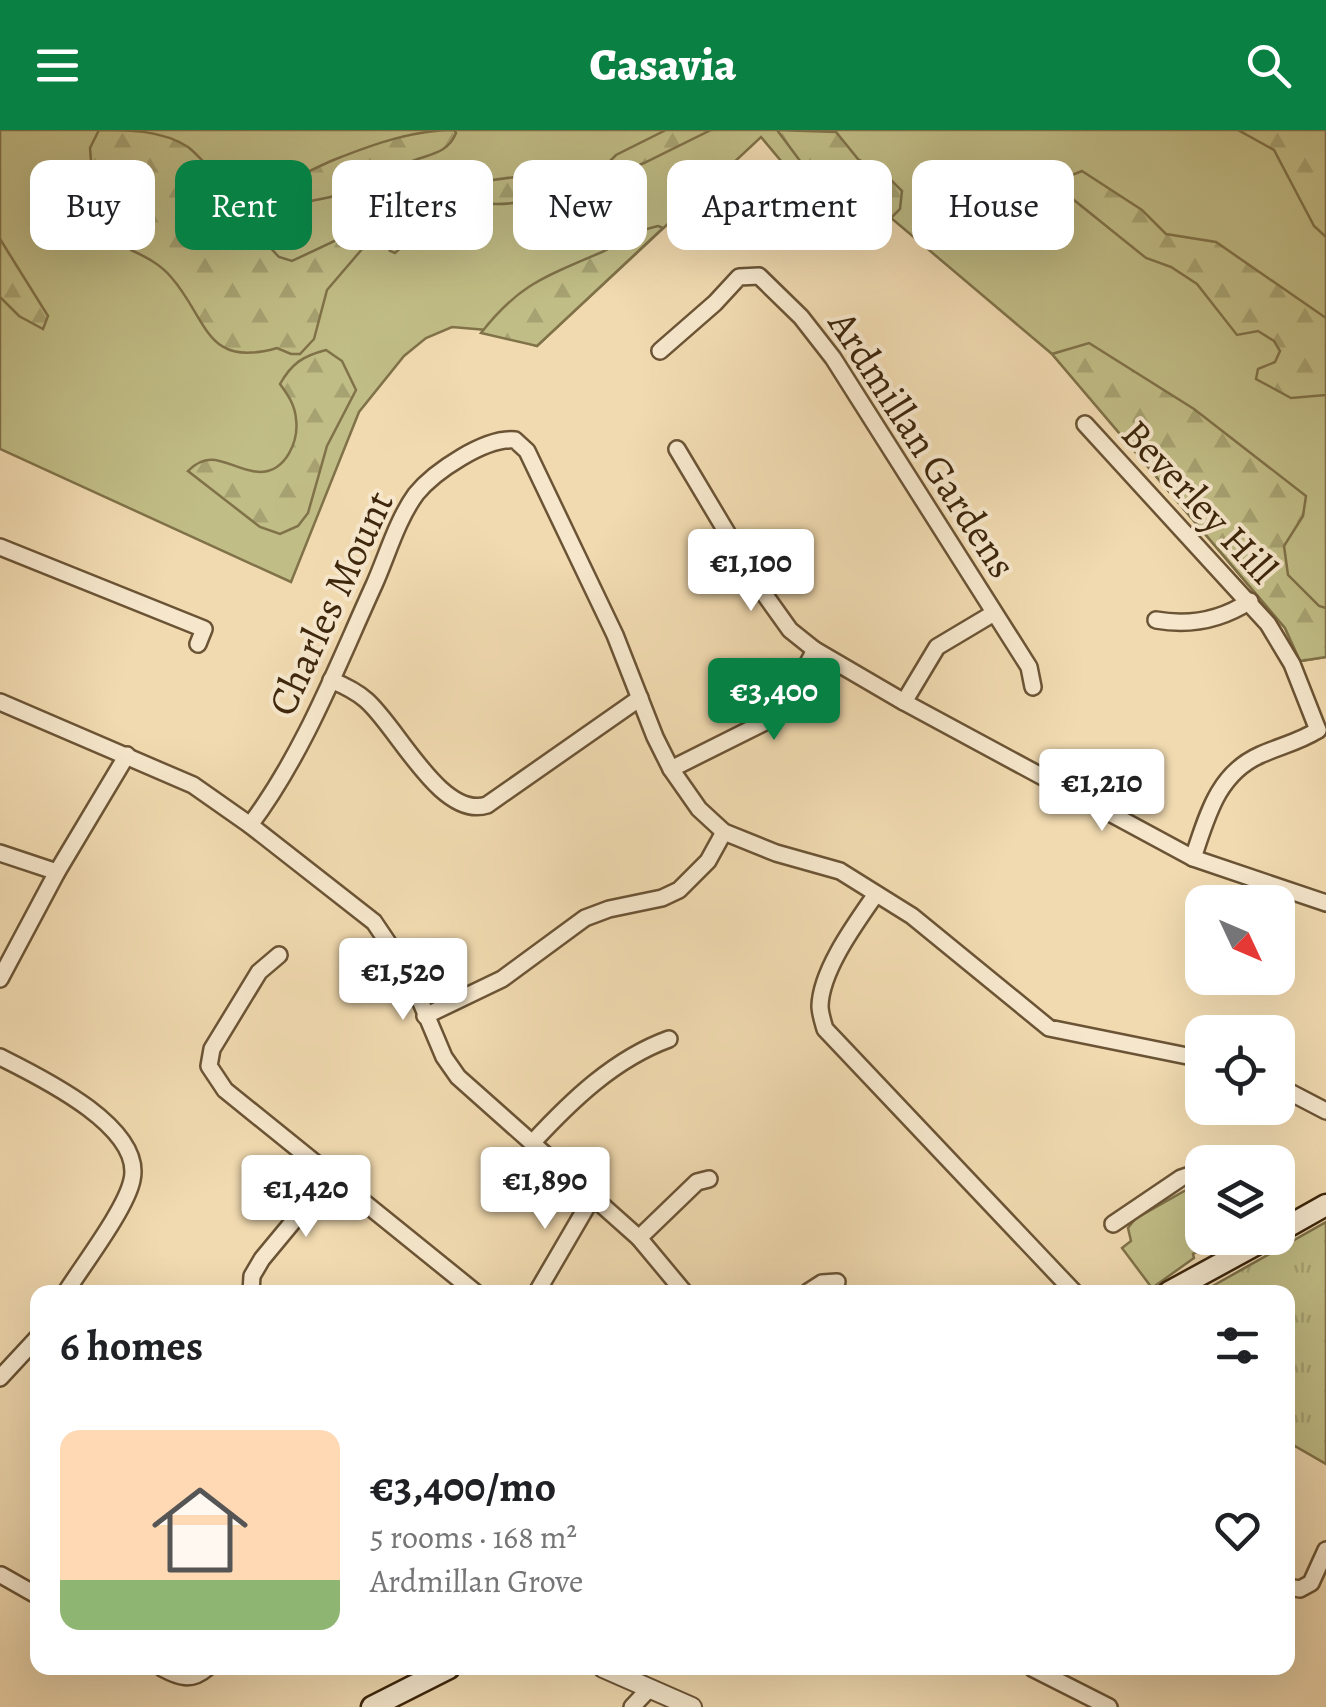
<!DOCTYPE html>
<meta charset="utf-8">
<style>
:root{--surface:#fff;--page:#f2f2f2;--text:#202124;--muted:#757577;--line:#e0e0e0;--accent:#0b8043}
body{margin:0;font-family:Alegreya,serif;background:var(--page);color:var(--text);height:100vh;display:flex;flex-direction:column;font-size:38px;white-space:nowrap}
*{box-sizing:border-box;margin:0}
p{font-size:32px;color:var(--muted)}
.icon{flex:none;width:55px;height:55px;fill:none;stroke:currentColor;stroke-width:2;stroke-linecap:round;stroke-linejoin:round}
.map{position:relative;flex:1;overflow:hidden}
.drawer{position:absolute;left:30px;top:1155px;width:1265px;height:390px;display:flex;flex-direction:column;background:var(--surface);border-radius:20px;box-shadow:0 10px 40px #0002}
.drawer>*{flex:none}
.hud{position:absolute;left:30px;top:30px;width:1268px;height:90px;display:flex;gap:20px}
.needle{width:65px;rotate:134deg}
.fabs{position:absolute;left:1185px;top:755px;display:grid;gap:20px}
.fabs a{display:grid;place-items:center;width:110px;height:110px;border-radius:20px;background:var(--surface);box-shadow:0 10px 40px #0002;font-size:50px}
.price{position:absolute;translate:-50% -85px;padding:0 22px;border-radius:10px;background:#fff;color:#222;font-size:32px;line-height:65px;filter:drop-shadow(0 2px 5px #0008)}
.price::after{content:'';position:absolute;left:50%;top:60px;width:30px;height:22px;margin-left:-15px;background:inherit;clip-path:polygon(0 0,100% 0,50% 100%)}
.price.active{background:var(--accent);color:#fff}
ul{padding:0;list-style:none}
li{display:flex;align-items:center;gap:30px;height:250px;padding:0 30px}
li+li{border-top:2px solid var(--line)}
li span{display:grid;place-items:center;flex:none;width:280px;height:200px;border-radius:20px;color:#555}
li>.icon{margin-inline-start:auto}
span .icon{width:120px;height:120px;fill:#fffc;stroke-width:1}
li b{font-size:42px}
h2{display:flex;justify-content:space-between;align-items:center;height:120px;padding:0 30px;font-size:42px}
.chip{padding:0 35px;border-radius:20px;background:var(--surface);box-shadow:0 10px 40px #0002;font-size:35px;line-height:90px}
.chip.active{background:var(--accent);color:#fff}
header{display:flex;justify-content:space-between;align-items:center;height:130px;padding:0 30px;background:var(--accent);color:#fff;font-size:45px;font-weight:800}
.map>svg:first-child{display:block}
</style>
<header><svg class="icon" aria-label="menu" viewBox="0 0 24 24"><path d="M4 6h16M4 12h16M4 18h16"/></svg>Casavia<svg class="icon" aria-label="search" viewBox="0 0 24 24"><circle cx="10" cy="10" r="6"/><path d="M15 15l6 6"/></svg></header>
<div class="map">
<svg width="1326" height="1577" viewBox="0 0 1326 1577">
<defs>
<pattern id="forest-firs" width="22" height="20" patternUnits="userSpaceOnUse" patternTransform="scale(2.5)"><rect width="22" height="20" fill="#c1bd86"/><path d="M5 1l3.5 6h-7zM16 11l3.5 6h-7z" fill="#a7a272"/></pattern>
<pattern id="park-tufts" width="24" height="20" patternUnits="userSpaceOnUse" patternTransform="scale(2.5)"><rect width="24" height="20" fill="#c1bd86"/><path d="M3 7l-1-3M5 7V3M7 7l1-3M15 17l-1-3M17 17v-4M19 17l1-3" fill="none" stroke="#a7a272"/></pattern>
</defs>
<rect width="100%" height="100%" fill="#f1dab0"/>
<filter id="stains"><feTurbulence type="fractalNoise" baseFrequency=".002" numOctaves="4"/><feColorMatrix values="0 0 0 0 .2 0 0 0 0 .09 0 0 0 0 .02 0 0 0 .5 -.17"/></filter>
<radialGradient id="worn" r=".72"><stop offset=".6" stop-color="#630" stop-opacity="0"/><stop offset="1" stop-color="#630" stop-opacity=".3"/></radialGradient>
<!-- grass -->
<g fill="#c1bd86" stroke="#807249" stroke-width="2.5">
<polygon points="0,0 1326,0 1326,527 1300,531 1285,498 1052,224 877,76 818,75 761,7 537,216 487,200 452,197 426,208 404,226 359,282 291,452 0,319"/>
<polygon points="1202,1051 1202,1108 1240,1108 1222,1117 1208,1121 1206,1117 1193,1124 1194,1128 1152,1158 1122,1118 1131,1111 1128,1098 1135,1089"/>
</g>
<!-- forest -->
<g fill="url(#forest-firs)" stroke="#807249" stroke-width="2.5">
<path d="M99,0C129,0 162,0 188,17C205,30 219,55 242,59C274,63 306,41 336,29C374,14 413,0 454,0L456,3C447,26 425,24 405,34C384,45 365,56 342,64C313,73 286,69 265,94V112L279,127L292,131L345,106L363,102L369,111L327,160L314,209L300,224H291L277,218C205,239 208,189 171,147C160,134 146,127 131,120C127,78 143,44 91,31L90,18Z"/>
<polygon points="666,0 711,0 644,33 610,46 607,34 616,25"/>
<polygon points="777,0 836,2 858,29 889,48 902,61 900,79 891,88 877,76 833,75"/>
<polygon points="1238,0 1326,0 1326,107 1314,96 1274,20"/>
<path d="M587,37H602V50C571,61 495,86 465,67V59L471,53Z"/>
<polygon points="1082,41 1142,80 1166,104 1216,112 1326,188 1326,265 1291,268 1256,249 1258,239 1275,232 1280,221 1274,211 1258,201 1237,205 1197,154 1171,137 1146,128 1069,66 1067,47"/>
<polygon points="425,80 431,80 432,90 395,123 390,121 385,114 392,92"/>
<path d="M658,96L663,98L537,216L481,203C520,153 547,146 602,122C625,111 631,102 658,96Z"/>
<polygon points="0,109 48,186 43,199 19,186 0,167"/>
<polygon points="1089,213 1194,279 1306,366 1303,386 1284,416 1288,445 1319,476 1326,478 1326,527 1300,531 1285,498 1052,224"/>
<path d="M326,220L342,231L356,260L327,316L308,383L298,396L280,404L260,397L188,341C213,315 233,342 261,342C286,341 299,311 296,289C295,275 288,265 280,254C292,233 303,226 326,220Z"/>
</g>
<!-- park -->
<polygon fill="url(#park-tufts)" stroke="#807249" stroke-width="2.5" points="1326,1092 1326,1334 1288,1312 1288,1162 1202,1162"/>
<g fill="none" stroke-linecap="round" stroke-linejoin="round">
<defs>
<g id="minor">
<polyline points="660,221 715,173 739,147 759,146 801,187 833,228 1029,537 1033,557"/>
<polyline points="1085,294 1268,494 1292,534 1318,600"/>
<polyline points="677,319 760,458 790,500 815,520 904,572 1193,728 1326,773"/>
<polyline points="0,417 204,499 198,514"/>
<path d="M1156,490C1189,496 1221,490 1250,471"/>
<path d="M331,550C343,555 356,561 366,570C397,596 441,690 487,675L640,568"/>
<polyline points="0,572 193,655 250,695 374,792 409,844 444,927 458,947 639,1108 684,1162"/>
<polyline points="904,572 937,517 994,483"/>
<polyline points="671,639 769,590 792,562 815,520"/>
<path d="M250,695C304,623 337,536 374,455C387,426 397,390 416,364C434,342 485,307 515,310L527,321L615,505L655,607L671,639L699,679L724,702L776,723L840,741L912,786L1049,898L1202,929"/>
<polyline points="0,723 57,742"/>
<path d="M1193,728C1207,687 1217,644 1260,625C1280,616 1299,612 1318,600"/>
<path d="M876,764C856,793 821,840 820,876C820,883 823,892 825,899L1074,1162"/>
<polyline points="279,825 259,842 212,919 209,936 225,960 475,1162"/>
<polyline points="0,849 57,742 127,625"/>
<polyline points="425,886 502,849 585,788 609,779 662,768 679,760 708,731 724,702"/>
<path d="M0,927C40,947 144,997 132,1050C126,1079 83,1135 66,1162"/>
<polyline points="1278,956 1326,981"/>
<path d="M533,1012C571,971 614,929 669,909"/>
<polyline points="1113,1094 1181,1048 1202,1041"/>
<polyline points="639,1108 697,1052 709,1049"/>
<polyline points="251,1162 252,1146 262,1129 330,1047"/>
<polyline points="537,1162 593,1066"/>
<polyline points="808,1162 822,1153 837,1152"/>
<polyline points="0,1248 38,1207"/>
<polyline points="1,1445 38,1466"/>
<polyline points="1288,1457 1300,1459 1311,1453 1326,1420"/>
<path d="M162,1538C179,1547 191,1552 207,1538"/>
<polyline points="1032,1538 1109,1577"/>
<polyline points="632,1577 649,1559"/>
</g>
<polyline id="tertiary" points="603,1538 692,1577"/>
<g id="secondary">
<polyline points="1278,1102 1326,1075"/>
<polyline points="1169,1162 1268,1108"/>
<polyline points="372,1577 449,1538"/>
</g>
</defs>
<!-- minor casing -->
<use href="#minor" stroke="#6b5435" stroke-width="20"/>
<!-- tertiary casing -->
<use href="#tertiary" stroke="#6b5435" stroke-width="22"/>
<!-- secondary casing -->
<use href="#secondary" stroke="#3e270c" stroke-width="25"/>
<!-- minor -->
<use href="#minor" stroke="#f6e7cc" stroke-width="15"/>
<!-- tertiary -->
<use href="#tertiary" stroke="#f6e7cc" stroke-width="18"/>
<!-- secondary -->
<use href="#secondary" stroke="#f6e7cc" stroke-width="20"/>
</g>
<g text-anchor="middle" stroke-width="8" stroke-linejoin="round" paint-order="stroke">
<!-- street labels -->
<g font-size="40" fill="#3e270c" stroke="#f6e7cc">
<text transform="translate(923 314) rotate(57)" y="14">Ardmillan Gardens</text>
<text transform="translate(1200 371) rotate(47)" y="14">Beverley Hill</text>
<text transform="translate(330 473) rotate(-65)" y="14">Charles Mount</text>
</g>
</g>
<rect width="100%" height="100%" filter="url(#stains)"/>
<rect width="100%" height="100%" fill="url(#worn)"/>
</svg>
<div class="fabs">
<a><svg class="needle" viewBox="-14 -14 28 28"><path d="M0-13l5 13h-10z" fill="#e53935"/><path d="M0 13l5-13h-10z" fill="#757577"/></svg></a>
<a><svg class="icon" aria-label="locate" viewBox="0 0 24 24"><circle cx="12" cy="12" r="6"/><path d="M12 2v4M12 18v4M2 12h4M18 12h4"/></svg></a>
<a><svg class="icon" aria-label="layers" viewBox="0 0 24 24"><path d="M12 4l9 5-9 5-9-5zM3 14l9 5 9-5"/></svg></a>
</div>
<b class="price" style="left:751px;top:484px">€1,100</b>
<b class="price active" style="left:774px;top:613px">€3,400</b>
<b class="price" style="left:1102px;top:704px">€1,210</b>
<b class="price" style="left:403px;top:893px">€1,520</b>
<b class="price" style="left:545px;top:1102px">€1,890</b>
<b class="price" style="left:306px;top:1110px">€1,420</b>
<div class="hud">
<a class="chip">Buy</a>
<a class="chip active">Rent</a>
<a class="chip">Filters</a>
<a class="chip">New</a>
<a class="chip">Apartment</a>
<a class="chip">House</a>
</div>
<section class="drawer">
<h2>6 homes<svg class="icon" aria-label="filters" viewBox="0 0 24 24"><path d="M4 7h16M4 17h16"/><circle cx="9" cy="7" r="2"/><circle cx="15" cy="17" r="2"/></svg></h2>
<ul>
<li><span style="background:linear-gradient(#ffd9b3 75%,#8fb573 0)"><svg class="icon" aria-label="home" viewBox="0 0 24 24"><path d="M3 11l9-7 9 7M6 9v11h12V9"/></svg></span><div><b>€3,400/mo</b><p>5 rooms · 168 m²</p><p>Ardmillan Grove</p></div><svg class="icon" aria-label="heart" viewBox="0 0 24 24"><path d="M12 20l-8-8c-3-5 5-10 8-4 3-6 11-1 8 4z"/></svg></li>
</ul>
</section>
</div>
